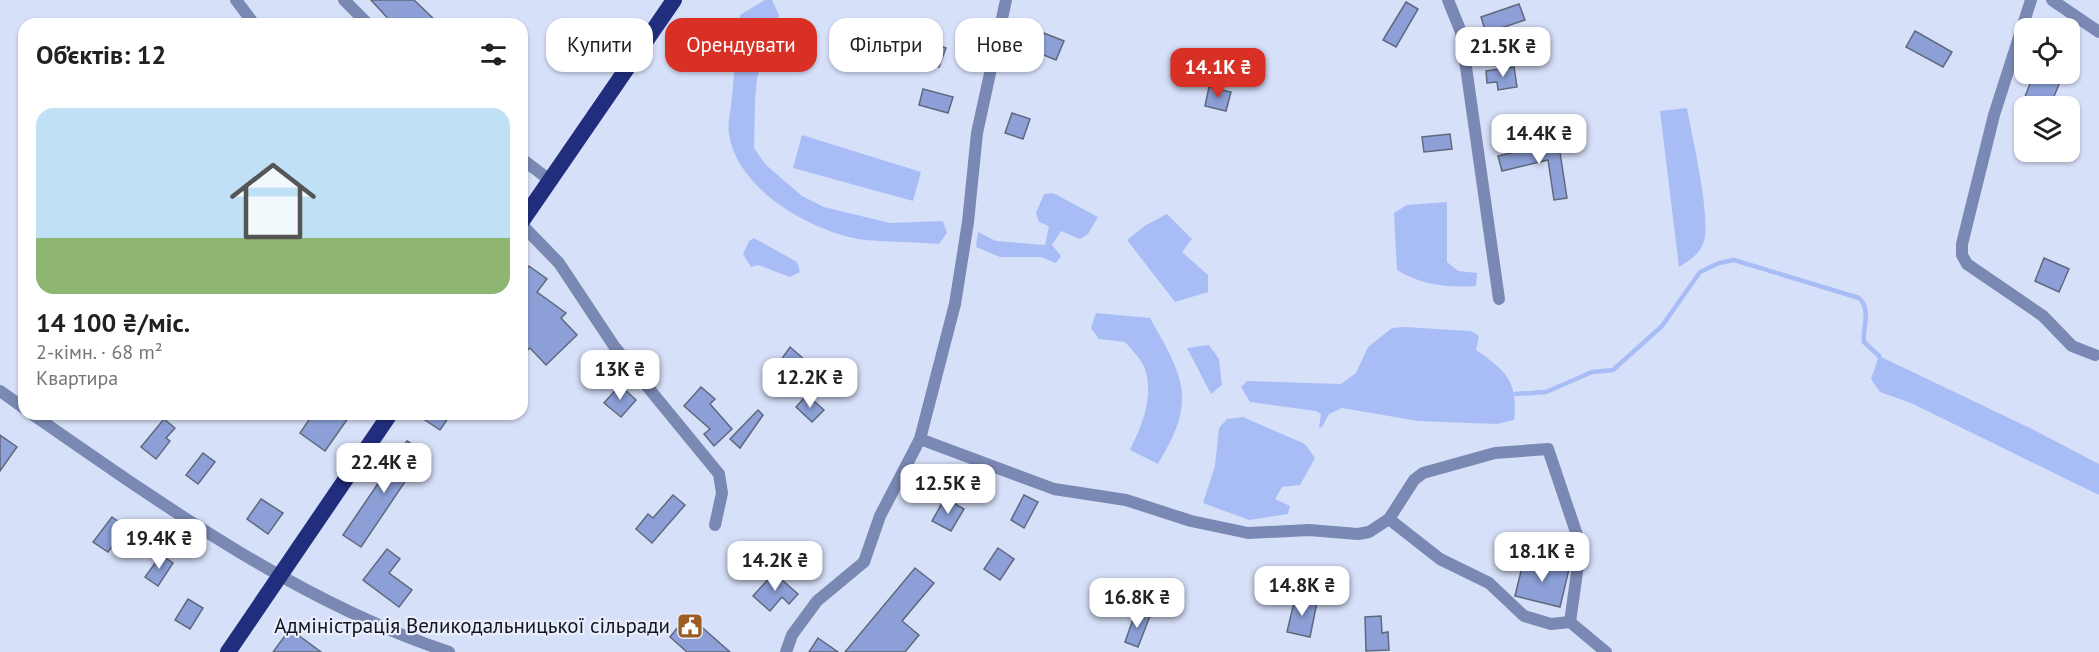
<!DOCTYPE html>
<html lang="uk">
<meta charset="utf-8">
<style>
:root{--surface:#fff;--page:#f2f2f2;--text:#202124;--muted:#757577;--accent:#d93025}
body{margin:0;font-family:"PT Sans",sans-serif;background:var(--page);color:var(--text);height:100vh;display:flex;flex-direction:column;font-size:22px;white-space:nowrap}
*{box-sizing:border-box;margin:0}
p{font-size:20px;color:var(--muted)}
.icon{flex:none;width:33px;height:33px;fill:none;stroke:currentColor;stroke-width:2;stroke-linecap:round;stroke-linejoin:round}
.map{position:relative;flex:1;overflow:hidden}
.drawer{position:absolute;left:18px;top:18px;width:510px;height:402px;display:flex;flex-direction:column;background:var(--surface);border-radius:18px;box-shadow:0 2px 4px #0004}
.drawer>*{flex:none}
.top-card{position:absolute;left:546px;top:18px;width:570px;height:54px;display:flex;gap:12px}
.fabs{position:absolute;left:2014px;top:18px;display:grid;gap:12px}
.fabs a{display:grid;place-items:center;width:66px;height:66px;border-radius:12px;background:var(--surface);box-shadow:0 2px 4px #0004;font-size:30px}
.price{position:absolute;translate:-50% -51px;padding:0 14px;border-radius:12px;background:#fff;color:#222;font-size:20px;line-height:39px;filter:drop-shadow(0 2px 3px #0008)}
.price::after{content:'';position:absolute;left:50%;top:36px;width:18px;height:14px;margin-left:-9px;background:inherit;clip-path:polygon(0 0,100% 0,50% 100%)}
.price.on{background:var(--accent);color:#fff}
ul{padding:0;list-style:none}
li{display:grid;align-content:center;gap:12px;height:318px;padding:0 18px}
li span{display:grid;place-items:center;height:186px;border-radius:18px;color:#555}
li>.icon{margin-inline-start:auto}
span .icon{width:108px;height:108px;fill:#fffc;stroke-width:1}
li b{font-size:26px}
h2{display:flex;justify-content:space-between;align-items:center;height:72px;padding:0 18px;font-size:26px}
.tag{padding:0 21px;border-radius:18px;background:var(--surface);box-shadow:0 2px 4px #0004;font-size:21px;line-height:54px}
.tag.on{background:var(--accent);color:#fff}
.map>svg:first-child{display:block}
</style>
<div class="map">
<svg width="2099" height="652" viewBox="0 0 2099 652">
<rect width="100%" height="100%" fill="#d7e0f9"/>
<!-- water -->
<g fill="#a8bdf6">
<path d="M765,0H772L779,15L757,78L755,101L754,148L766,165L802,196L824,207L890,223L943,221L947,233L939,244C914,242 889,242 865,240C813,233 737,190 729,134C727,123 731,109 732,97C734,70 737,43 740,15Z"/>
<path d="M1687,108C1692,137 1711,216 1704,241C1701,253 1689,261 1679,267L1660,111Z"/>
<polygon points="802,135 921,172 913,201 793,168"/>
<polygon points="1053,193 1098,217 1088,234 1080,239 1061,231 1052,245 1061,256 1056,263 1041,257 1000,257 976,247 978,232 996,241 1045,245 1049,226 1039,222 1036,213 1044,194"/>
<path d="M1447,202V262L1458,271L1477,273L1476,286C1448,288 1421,285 1397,270L1394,213L1407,205Z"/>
<polygon points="1167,214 1192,239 1182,252 1208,275 1208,292 1175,302 1127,240 1146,225"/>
<polygon points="754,238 797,262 800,272 790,277 758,265 751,267 743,254 749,241"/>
<path d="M1096,313L1150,318C1185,380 1197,400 1158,464L1130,450C1142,425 1154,398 1145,369C1142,360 1131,349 1125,342L1099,339L1091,328Z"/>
<path d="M1405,327L1471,331L1479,336L1476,350C1507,371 1518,382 1514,420L1497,424L1418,421L1342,408L1329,414L1322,427L1319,428L1321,414L1316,411L1250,402L1241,387L1247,381L1341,384L1356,373L1368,347L1392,328Z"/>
<polygon points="1209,345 1219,359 1222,385 1211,394 1187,348"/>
<polygon points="1879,356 2032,429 2099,464 2099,495 1911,403 1880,392 1871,379"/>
<polygon points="1243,417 1305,444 1315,458 1300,485 1282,487 1275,499 1290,506 1288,514 1249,520 1203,503 1215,466 1219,428 1227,419"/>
</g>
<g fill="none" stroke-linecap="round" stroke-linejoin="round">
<!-- stream -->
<path stroke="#a8bdf6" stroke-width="4.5" d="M1515,394L1546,392L1592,372L1613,370L1662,326L1700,272L1719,263L1734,260L1859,298C1872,311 1862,326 1864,342L1879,356"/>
</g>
<!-- building -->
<g fill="#8ca0d7" stroke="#60687d" stroke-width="1.5">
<polygon points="371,0 414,0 439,24 393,24"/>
<polygon points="1406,2 1418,9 1396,47 1383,40"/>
<polygon points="1519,4 1525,20 1486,33 1481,17"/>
<polygon points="1031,28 1064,41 1056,60 1024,47"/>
<polygon points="1915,31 1952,52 1943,67 1906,47"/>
<polygon points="914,36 946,48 939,67 906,55"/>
<polygon points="1514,67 1517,87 1498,90 1497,82 1487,83 1486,71"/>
<polygon points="2034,74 2053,74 2062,77 2050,106 2029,106 2022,104"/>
<polygon points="1209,87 1231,92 1226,111 1205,106"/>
<polygon points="923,89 953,97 948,113 919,105"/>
<polygon points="1012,113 1030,119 1023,139 1005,133"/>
<polygon points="1450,134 1452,149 1424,152 1422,137"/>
<polygon points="1559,146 1567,198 1554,200 1548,160 1502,171 1498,156 1536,147 1537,149"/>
<polygon points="2044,258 2069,269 2059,292 2035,281"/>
<polygon points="529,266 547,279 537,292 566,313 561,318 577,335 546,365 530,348 522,355 522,275"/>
<polygon points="790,347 828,380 814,395 792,373 780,391 766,381"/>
<polygon points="620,385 636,400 621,417 604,403"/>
<polygon points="701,387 715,399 710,404 732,429 714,446 704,434 710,429 684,406"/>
<polygon points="807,395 824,410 812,422 796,407"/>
<polygon points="758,410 763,415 740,448 730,439"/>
<polygon points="313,414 351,414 325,451 300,433"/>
<polygon points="416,414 451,414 440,430"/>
<polygon points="164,419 175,428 166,438 170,441 156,459 141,447"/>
<polygon points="0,435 17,447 0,471"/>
<polygon points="407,441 425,452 361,547 343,535"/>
<polygon points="203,453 215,462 198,484 186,475"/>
<polygon points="673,495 685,505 652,543 636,529 648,514 653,518"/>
<polygon points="1024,495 1038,502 1024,528 1011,520"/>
<polygon points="945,498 964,509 951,531 932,521"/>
<polygon points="261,499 283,513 268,534 247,519"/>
<polygon points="112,517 126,527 108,552 93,542"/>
<polygon points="998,548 1014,559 1000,580 984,569"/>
<polygon points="387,549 400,559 389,573 412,590 399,607 363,580"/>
<polygon points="161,555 173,563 158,586 145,577"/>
<polygon points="1524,559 1569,569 1560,607 1515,596"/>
<polygon points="915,568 934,583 902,621 919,635 905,652 845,652"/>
<polygon points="774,573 798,594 789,604 782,597 770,611 753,596"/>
<polygon points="1295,598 1317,602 1310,637 1287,632"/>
<polygon points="188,599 203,608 190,629 175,620"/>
<polygon points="1136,611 1150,616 1138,647 1125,642"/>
<polygon points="688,615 730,652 687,652 670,637"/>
<polygon points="1381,616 1382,633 1388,632 1389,650 1366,651 1365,617"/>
<polygon points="290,629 321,652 273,652"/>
<polygon points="818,638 838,652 809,652"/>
</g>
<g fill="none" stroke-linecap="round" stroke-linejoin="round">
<!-- minor -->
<g stroke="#7a89b3" stroke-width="12">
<polyline points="236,0 254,24"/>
<polyline points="344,0 368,24"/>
<polyline points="1448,0 1461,32 1499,299"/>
<polyline points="2031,0 1994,115 1962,244 1962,255 1967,264 2043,316 2072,346 2095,355"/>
<polyline points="2052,0 2099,32"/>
<polyline points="522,159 551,181"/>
<polyline points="522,225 559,263 614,346 719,474 722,493 715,525"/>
<polyline points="0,391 24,408"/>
<path d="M32,414C160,503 300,603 449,652"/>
<polyline points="920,439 1054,489 1126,500 1191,521 1248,533 1309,530 1358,534 1369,532 1389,519 1440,559 1489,583 1524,616 1551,624 1570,622 1606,652"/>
<polyline points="1389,519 1414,480 1423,473 1495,453 1548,449 1577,535 1579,558 1570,622"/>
<polyline points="786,652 792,635 817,601 864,562 880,516 920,439 955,304 968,222 977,133 1006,0"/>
</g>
<!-- trunk -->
<g stroke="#202e7d" stroke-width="16">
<polyline points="522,221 674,0"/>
<polyline points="228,652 390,414"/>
</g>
</g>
<!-- icons -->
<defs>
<symbol id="civic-square" viewBox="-11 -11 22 22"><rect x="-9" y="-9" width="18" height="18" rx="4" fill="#9c5d24" stroke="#e8eefd"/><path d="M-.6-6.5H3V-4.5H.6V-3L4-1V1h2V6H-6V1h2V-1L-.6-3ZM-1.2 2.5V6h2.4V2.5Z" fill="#fff"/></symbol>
</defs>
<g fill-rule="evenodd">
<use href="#civic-square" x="675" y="611" width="30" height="30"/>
</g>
<g text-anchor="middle" stroke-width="4.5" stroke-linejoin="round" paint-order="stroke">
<!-- poi labels -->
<g font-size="21" fill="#12151d" stroke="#e8eefd" text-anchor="end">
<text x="670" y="633">Адміністрація Великодальницької сільради</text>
</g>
</g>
</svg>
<div class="fabs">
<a><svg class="icon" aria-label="locate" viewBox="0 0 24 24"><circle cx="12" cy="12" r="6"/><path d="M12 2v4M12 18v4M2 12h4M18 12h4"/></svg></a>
<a><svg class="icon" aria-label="layers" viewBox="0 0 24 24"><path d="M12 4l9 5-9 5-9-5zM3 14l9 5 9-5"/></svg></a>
</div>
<b class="price" style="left:1503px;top:78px">21.5K ₴</b>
<b class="price on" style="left:1218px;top:99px">14.1K ₴</b>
<b class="price" style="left:1539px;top:165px">14.4K ₴</b>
<b class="price" style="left:620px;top:401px">13K ₴</b>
<b class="price" style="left:810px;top:409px">12.2K ₴</b>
<b class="price" style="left:384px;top:494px">22.4K ₴</b>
<b class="price" style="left:948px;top:515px">12.5K ₴</b>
<b class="price" style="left:159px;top:570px">19.4K ₴</b>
<b class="price" style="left:1542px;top:583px">18.1K ₴</b>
<b class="price" style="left:775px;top:592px">14.2K ₴</b>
<b class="price" style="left:1302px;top:617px">14.8K ₴</b>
<b class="price" style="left:1137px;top:629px">16.8K ₴</b>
<div class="top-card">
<a class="tag">Купити</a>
<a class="tag on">Орендувати</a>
<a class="tag">Фільтри</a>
<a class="tag">Нове</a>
</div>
<section class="drawer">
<h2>Об’єктів: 12<svg class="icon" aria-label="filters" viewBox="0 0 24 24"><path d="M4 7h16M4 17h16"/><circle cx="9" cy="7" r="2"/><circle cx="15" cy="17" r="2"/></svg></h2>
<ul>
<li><span style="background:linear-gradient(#bfe0f5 70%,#8fb573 0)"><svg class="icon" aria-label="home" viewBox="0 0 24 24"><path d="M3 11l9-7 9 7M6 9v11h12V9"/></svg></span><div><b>14 100 ₴/міс.</b><p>2-кімн. · 68 m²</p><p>Квартира</p></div></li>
</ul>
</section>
</div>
